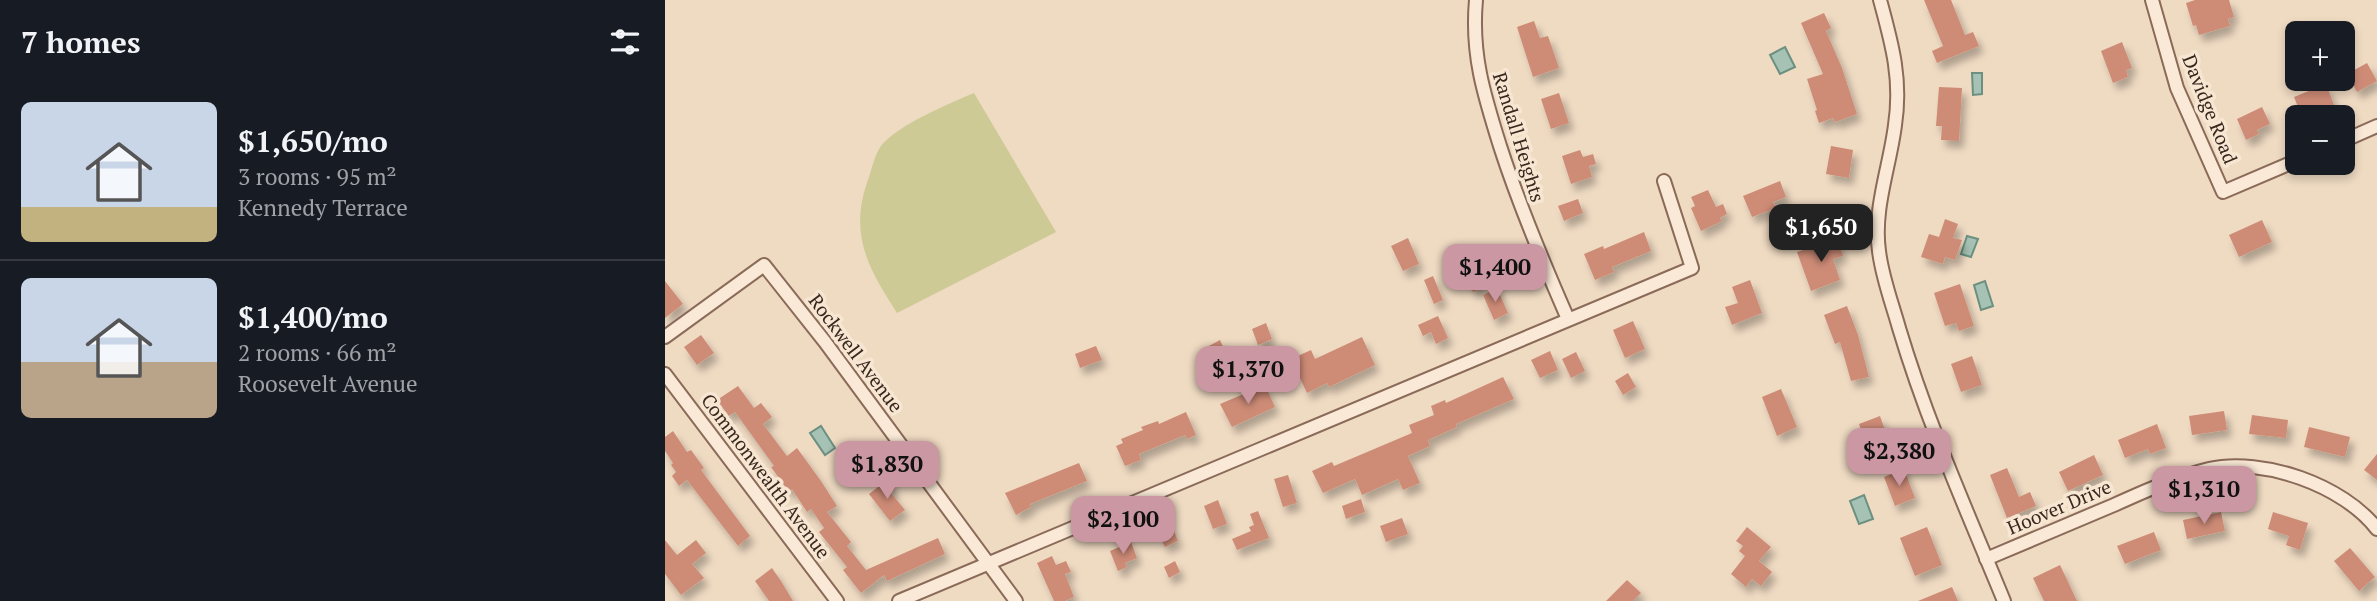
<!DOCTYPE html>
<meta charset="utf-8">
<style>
:root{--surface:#171b24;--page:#20242c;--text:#f1f3f6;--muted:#9ea1a6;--line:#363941;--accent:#ca97a2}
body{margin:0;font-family:"PT Serif",serif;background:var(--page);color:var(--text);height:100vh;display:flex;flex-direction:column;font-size:26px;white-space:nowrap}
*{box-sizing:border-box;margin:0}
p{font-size:23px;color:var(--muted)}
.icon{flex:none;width:38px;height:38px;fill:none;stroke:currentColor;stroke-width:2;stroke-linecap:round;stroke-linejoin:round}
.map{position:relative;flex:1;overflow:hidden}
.side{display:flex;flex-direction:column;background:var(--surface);width:665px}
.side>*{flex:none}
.buttons{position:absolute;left:1620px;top:21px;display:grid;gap:14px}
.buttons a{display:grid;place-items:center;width:70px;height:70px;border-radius:10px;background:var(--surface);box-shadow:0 4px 10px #0003;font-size:35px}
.price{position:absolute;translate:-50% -60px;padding:0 16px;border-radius:14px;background:var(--accent);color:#111;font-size:23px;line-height:46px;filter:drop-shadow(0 2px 4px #0008)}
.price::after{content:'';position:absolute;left:50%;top:42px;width:21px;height:16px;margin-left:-10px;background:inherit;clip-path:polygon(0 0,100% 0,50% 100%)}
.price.on{background:#222;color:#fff}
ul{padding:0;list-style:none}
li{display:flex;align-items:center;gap:21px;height:175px;padding:0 21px}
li+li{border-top:2px solid var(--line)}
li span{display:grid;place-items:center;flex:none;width:196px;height:140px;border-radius:10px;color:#555}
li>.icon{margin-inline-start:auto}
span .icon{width:84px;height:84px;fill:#fffc;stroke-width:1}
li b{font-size:30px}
h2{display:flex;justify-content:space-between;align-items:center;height:84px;padding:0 21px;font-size:30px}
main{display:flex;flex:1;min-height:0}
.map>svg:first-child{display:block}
</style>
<main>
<section class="side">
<h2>7 homes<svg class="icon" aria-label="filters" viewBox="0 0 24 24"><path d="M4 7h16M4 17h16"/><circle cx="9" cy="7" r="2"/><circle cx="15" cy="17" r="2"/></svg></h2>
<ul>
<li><span style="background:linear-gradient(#c9d6e8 75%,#c2b280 0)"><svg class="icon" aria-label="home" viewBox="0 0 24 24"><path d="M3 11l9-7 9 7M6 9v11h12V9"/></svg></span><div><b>$1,650/mo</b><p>3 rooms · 95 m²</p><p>Kennedy Terrace</p></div></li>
<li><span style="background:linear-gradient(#c9d6e8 60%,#b9a48a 0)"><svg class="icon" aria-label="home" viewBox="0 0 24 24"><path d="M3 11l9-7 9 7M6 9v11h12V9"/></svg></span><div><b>$1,400/mo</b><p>2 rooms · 66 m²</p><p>Roosevelt Avenue</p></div></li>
</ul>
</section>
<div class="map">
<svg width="1712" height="601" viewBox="0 0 1712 601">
<defs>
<filter id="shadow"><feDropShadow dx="4.5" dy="7" stdDeviation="3.5" flood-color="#0004"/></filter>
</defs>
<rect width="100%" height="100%" fill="#efdac2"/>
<!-- green -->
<path fill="#ceca96" d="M309,93L391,232L232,313C202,266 183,233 204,177C207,168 210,154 216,146C231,126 285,103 309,93Z"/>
<!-- water -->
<g fill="#a5c2b4" stroke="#6b9081" stroke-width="2">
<polygon points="1120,47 1130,67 1115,74 1105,55"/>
<polygon points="1307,73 1317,73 1317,94 1308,95"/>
<polygon points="1302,236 1313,239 1306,257 1296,254"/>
<polygon points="1320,281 1328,306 1316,310 1309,285"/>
<polygon points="156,426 170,448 160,455 145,433"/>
<polygon points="1199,495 1208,519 1194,524 1185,501"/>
</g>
<!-- building -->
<g fill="#ce8c77" filter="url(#shadow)">
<polygon points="1259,0 1286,0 1300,35 1308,32 1314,46 1272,63 1267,51 1278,46"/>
<polygon points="1530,0 1564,0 1569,17 1563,19 1565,26 1534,35 1531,25 1528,26 1521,3"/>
<polygon points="1159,13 1166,28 1161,31 1177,68 1192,114 1170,122 1168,118 1154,123 1150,111 1152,110 1142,79 1158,74 1136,23"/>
<polygon points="869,21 875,38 883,36 894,68 868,77 852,27"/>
<polygon points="1457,42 1467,68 1461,70 1463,77 1448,83 1436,51"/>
<polygon points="1702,63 1712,81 1692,92 1682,74"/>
<polygon points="1661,84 1669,105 1637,117 1629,97"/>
<polygon points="1274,87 1297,88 1294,141 1276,140 1277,126 1271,126"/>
<polygon points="894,93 904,123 886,129 876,99"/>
<polygon points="1597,107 1605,124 1592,130 1594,134 1581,140 1572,119"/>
<polygon points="1166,146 1188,150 1184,178 1161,174"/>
<polygon points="915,150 918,157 928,154 931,164 924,166 927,177 906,184 897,156"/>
<polygon points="1115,181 1121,197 1108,202 1111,208 1087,217 1078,196"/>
<polygon points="1043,190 1051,207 1058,204 1062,214 1055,218 1057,221 1036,231 1026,208 1030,206 1026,197"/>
<polygon points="913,199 918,213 899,221 893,206"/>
<polygon points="1280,219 1293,224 1288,238 1297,240 1290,260 1280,257 1278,264 1256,257 1264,234 1274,237"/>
<polygon points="1597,220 1607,242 1574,257 1564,235"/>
<polygon points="979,232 986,251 947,267 949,272 930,280 919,254 938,246 939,249"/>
<polygon points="743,238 754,264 738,271 726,246"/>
<polygon points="1172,239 1178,256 1168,259 1175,280 1146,291 1132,252"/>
<polygon points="810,271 818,288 808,292 801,276"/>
<polygon points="768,276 778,300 769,304 759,280"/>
<polygon points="1085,280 1097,313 1067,325 1060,307 1073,303 1067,287"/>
<polygon points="0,281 18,304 0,318"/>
<polygon points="1295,284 1309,326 1294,331 1291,323 1280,326 1269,293"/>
<polygon points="832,288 843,313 829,320 818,295"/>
<polygon points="1182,306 1193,335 1204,377 1186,381 1175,342 1170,344 1159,315"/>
<polygon points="773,316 783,338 771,344 766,332 758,336 753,325"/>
<polygon points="968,321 980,349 960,358 948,330"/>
<polygon points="601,323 607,339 593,345 587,329"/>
<polygon points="36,335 49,353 32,365 19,347"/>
<polygon points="697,337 710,365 664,387 662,383 642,393 626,359 646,350 650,359"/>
<polygon points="555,340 562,355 549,361 542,347"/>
<polygon points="431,346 437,360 415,368 410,354"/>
<polygon points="885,351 893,370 875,378 866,360"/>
<polygon points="911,352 920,371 906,378 897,359"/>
<polygon points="1307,356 1317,385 1296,392 1286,364"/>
<polygon points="963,373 971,387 958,395 950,381"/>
<polygon points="838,377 849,399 791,424 792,427 763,440 765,446 743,456 755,483 738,490 733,479 697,495 690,479 658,493 647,471 667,462 669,466 747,433 744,425 769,415 766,406 780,400 781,403"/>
<polygon points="600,385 610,407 567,427 555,404"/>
<polygon points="73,386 89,408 96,403 107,417 98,424 122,456 132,448 156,481 172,506 162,512 186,542 182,546 201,570 273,538 280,554 222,581 219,575 196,593 178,570 182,567 154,532 159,528 146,509 142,512 127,489 124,492 106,467 109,466 70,412 64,416 52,400"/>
<polygon points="1116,389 1132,427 1112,436 1097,397"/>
<polygon points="1559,411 1562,430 1527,435 1524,416"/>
<polygon points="521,412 531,435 522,439 520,435 474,454 476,460 460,466 451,446 458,443 456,439 478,430 476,427 493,421 494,424"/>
<polygon points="1587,415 1623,420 1621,438 1584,434"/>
<polygon points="1215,416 1226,447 1205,455 1194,424"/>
<polygon points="1492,424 1501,448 1485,454 1483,449 1460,458 1453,440"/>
<polygon points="1644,427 1685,437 1680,457 1639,447"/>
<polygon points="8,431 22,452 26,450 39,468 36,470 85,536 73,546 22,480 14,486 7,476 11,472 6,465 8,463 0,451 0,437"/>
<polygon points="1712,454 1712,480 1699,470"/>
<polygon points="1429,455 1438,475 1403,491 1394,472"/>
<polygon points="414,463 422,481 365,504 366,507 351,515 340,493"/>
<polygon points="1342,468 1354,497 1365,492 1371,506 1342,518 1325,475"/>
<polygon points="1239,469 1250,498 1230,506 1219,477"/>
<polygon points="623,475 632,503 618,507 609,479"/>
<polygon points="222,480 230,489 226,493 240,510 225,521 204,494"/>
<polygon points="696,499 700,512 681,519 677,506"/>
<polygon points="553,500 562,524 548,529 539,506"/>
<polygon points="593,511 604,538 572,550 567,539 586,531 584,527 589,525 585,514"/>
<polygon points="1556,512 1560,531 1522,539 1518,520"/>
<polygon points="1608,512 1643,523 1635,550 1621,545 1624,536 1603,529"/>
<polygon points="737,518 743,534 721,542 715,526"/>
<polygon points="507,526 513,541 500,547 493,533"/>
<polygon points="1082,527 1106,547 1094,561 1107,572 1096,586 1087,579 1081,587 1066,574 1080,556 1074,551 1078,546 1071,541"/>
<polygon points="1262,527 1277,565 1250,576 1235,538"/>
<polygon points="1489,532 1496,550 1460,564 1452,546"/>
<polygon points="0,540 12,555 31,540 41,553 27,564 39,578 16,595 0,574"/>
<polygon points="466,542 472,558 460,563 462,567 453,571 445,551"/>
<polygon points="1685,548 1710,577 1694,591 1669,561"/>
<polygon points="387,556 391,565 401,561 406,572 400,574 409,597 400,601 389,601 372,563"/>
<polygon points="510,561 515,572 504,578 499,567"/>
<polygon points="1395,565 1412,601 1379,601 1368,578"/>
<polygon points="107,568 116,581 128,601 104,601 90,581"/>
<polygon points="962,580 976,593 968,601 941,601"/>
<polygon points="1287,587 1293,601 1253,601"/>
</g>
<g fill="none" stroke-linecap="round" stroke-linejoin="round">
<defs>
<g id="street">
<path d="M811,0C806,54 819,95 835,146C854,205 878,262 903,319"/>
<path d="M1215,0C1227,44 1237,79 1230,125C1225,166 1208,209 1214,251C1217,277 1227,303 1234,328C1262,422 1302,511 1339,601"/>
<polyline points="1487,0 1512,88 1558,192 1633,160"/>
<polyline points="1678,141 1712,126"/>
<polyline points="0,337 99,265 160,342 351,601"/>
<polyline points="0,374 172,601"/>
<path d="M1321,559C1364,541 1406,523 1449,505C1480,491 1511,477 1544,469C1598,457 1678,485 1712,529"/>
<polyline points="234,601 1027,268 999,181"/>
</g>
</defs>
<!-- street casing -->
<use href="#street" stroke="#8a6a59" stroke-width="16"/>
<!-- street -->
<use href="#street" stroke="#fae9d6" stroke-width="12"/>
</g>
<g text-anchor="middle" stroke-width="7" stroke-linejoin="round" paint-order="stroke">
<!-- street labels -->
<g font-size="19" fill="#39261d" stroke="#f6e6d2">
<text transform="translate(1545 109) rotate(68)" y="7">Davidge Road</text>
<text transform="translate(854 137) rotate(73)" y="7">Randall Heights</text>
<text transform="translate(191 353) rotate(53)" y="7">Rockwell Avenue</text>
<text transform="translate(101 476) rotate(53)" y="7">Commonwealth Avenue</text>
<text transform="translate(1394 507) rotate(-23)" y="7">Hoover Drive</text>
</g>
</g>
</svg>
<div class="buttons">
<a>+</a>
<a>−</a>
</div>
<b class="price on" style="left:1156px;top:264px">$1,650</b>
<b class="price" style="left:830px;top:304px">$1,400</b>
<b class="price" style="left:583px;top:406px">$1,370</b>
<b class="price" style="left:1234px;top:488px">$2,380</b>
<b class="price" style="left:222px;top:501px">$1,830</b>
<b class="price" style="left:1539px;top:526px">$1,310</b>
<b class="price" style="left:458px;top:556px">$2,100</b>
</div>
</main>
